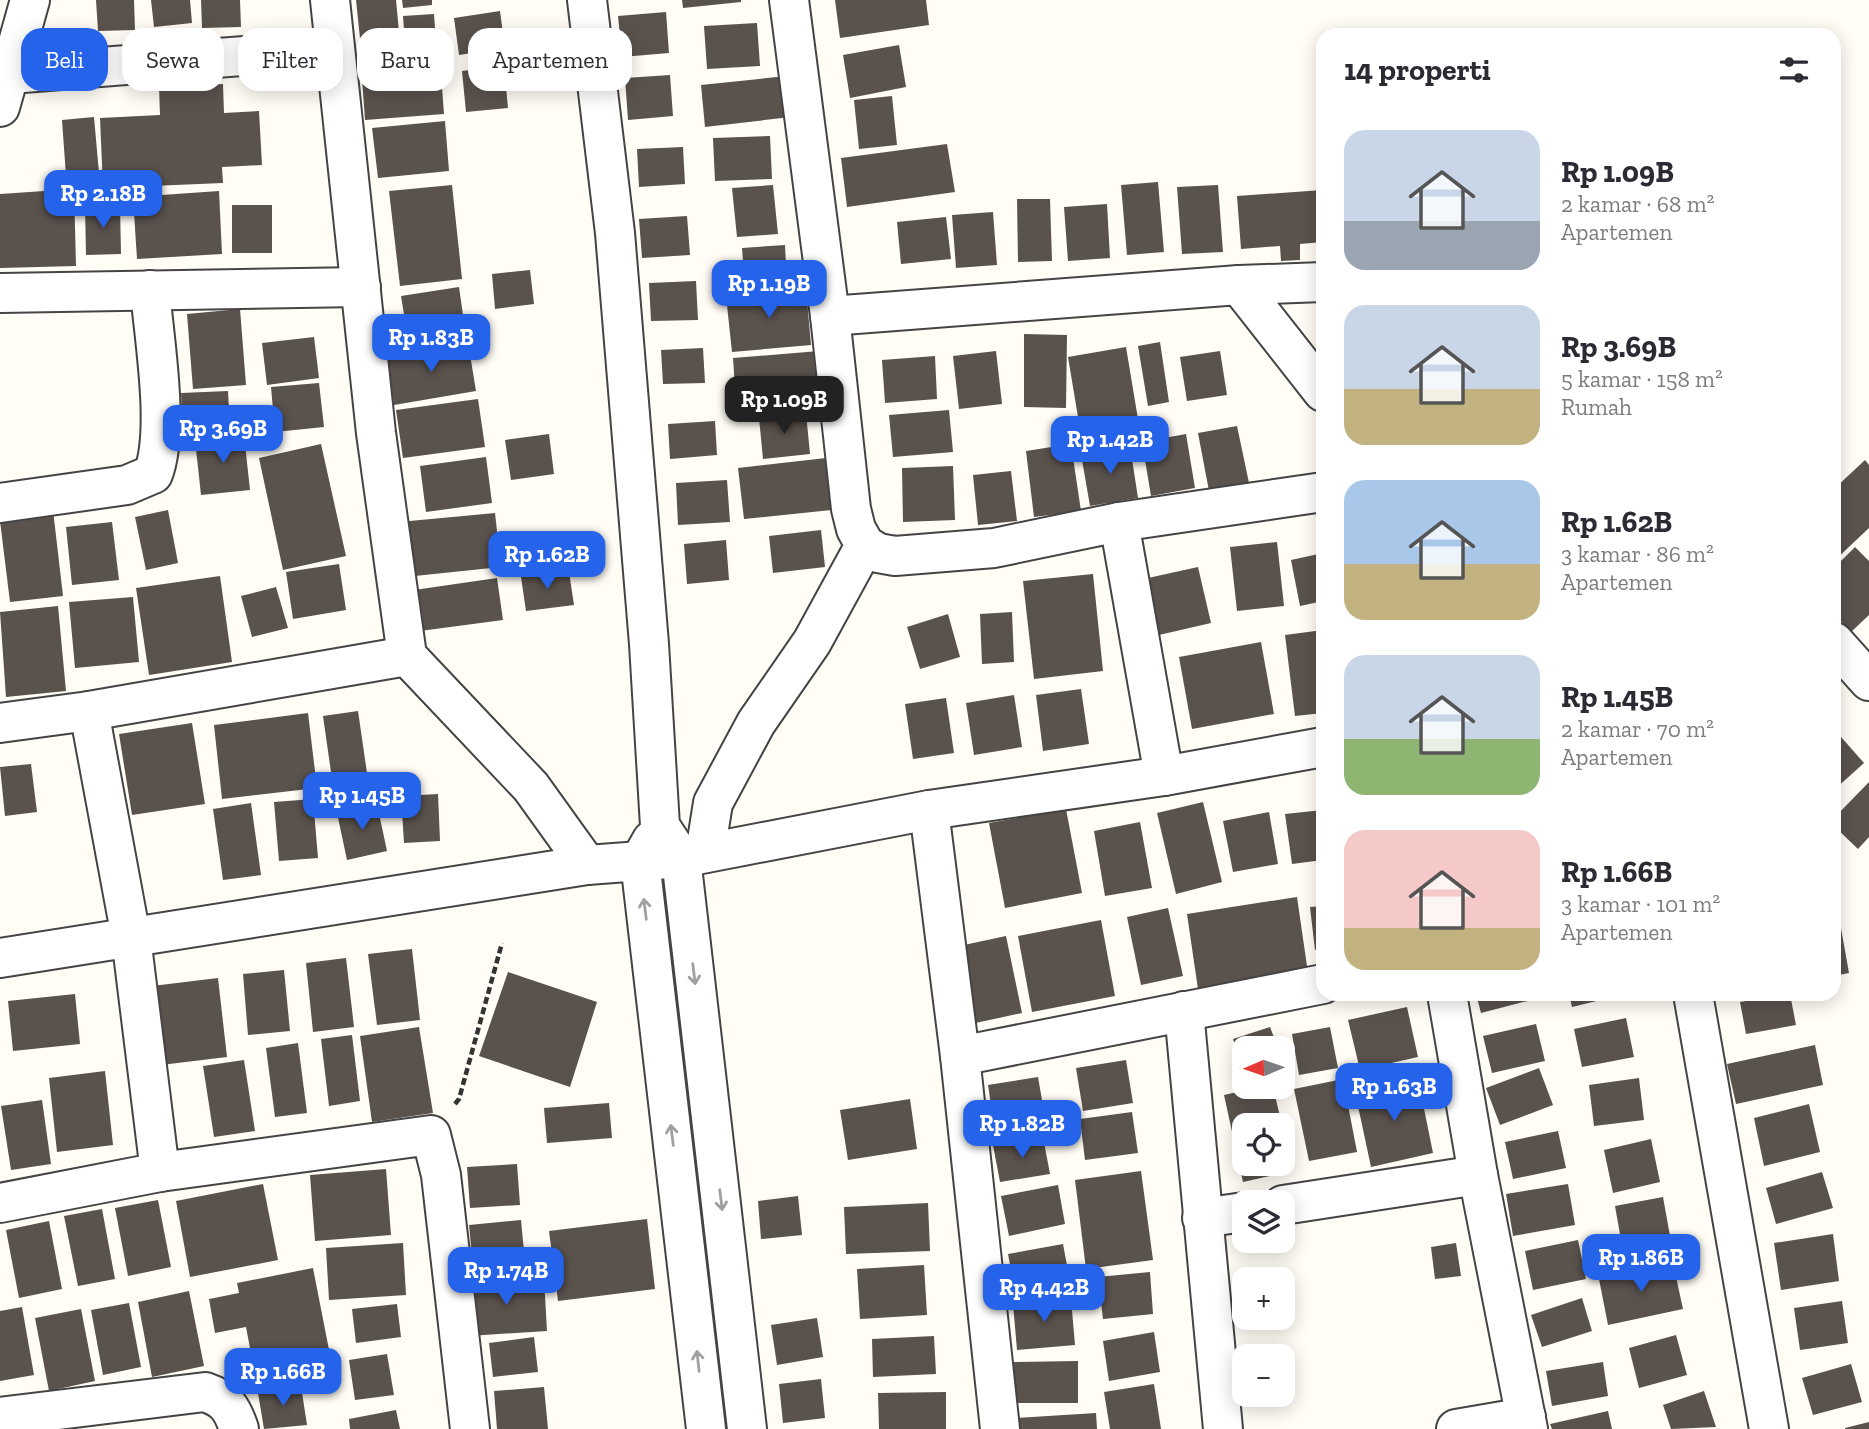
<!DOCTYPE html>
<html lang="id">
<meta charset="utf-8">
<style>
:root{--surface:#fff;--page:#f2f2f3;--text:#2b2b33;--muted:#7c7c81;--accent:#2563eb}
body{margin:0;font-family:"Zilla Slab",serif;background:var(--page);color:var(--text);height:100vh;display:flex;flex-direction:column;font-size:26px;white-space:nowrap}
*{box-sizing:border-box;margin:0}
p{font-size:23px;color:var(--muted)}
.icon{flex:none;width:38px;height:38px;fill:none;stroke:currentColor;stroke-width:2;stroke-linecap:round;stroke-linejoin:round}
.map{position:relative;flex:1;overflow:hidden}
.sheet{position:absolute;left:1316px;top:28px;width:525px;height:973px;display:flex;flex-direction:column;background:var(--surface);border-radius:21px;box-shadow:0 4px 18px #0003}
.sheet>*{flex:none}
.top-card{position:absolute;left:21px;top:28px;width:665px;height:63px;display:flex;gap:14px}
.needle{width:46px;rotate:268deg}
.tools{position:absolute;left:1232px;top:1036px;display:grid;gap:14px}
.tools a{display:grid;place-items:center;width:63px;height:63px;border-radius:14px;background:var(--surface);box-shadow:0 4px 18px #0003;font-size:35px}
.price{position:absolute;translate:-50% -60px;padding:0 16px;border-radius:14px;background:var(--accent);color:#fff;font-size:23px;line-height:46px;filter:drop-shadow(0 2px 4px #0008)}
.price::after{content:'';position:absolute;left:50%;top:42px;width:21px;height:16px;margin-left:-10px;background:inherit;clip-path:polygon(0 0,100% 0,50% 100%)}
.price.on{background:#222;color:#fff}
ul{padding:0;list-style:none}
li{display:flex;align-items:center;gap:21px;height:175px;padding:0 28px}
li span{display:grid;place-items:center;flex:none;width:196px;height:140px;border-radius:21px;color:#555}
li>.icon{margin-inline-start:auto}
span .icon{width:84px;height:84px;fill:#fffc;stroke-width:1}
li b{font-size:30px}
h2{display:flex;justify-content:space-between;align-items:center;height:84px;padding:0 28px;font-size:30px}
.chip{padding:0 24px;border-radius:21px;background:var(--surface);box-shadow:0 4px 18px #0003;font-size:24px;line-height:63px}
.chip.on{background:var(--accent);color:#fff}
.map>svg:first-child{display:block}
</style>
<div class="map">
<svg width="1869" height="1429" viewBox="0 0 1869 1429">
<rect width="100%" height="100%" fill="#fffdf5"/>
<!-- building -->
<g fill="#5a524d">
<polygon points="96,0 134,0 135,30 98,31"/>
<polygon points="151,0 190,0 192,23 154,27"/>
<polygon points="201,0 240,0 241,27 202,28"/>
<polygon points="356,0 396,0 402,64 363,67"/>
<polygon points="402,0 432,0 432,5 403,8"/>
<polygon points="682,0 741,0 741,2 683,8"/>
<polygon points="835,0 926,0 929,25 840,38"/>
<polygon points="500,11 505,48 459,55 454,18"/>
<polygon points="666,12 669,53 622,57 618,16"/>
<polygon points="434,14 437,58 406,60 403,16"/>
<polygon points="757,23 760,66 707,69 704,26"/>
<polygon points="899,45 906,87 850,98 843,55"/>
<polygon points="504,66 508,108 466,112 462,71"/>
<polygon points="441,73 444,114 365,120 362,79"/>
<polygon points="670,75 673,116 628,120 625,78"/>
<polygon points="787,76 791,117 705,127 701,85"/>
<polygon points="223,84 224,113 259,111 262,165 222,167 223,183 103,188 100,118 160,115 159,87"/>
<polygon points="892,96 897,145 859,149 854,100"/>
<polygon points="94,117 99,173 66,176 62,120"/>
<polygon points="445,121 449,171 378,178 372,128"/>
<polygon points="770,136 772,179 715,181 713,138"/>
<polygon points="947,144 955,192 847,207 841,158"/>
<polygon points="683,147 685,184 639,187 637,149"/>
<polygon points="1158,182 1164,252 1127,255 1121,185"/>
<polygon points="452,185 462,279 400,286 389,191"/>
<polygon points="773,185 778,234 737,237 732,188"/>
<polygon points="1218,185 1223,252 1182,254 1177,187"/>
<polygon points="74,189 76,266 0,268 0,194"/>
<polygon points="1323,190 1323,242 1300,244 1300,260 1281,261 1280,246 1241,249 1237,196"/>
<polygon points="219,191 222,254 137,259 133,197"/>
<polygon points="1017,199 1050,199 1052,261 1018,262"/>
<polygon points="1107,204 1110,258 1068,261 1064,207"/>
<polygon points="85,205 120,205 121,254 86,255"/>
<rect x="232" y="205" width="40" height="48"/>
<polygon points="993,212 997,265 956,268 952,215"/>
<polygon points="687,216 690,255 642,258 639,219"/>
<polygon points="946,217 951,259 901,264 897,222"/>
<polygon points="785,245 787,286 745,289 742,248"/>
<polygon points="530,270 534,304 495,309 492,274"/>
<polygon points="696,281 698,320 651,321 649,283"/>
<polygon points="459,287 466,336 409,345 401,296"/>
<polygon points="806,289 811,345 732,352 726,296"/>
<polygon points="240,309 246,385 193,389 187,314"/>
<polygon points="1024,334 1067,335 1066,408 1024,407"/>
<polygon points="314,337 319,378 267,385 262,343"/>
<polygon points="468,342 476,391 394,405 386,356"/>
<polygon points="1160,342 1169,402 1148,406 1138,346"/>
<polygon points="1126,347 1138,419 1080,429 1068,357"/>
<polygon points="703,348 705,383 663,384 661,350"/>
<polygon points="819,351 823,396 736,403 733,358"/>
<polygon points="996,351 1002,404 959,409 953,356"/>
<polygon points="1220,351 1227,395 1187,401 1180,357"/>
<polygon points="935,356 937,399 885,403 882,360"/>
<polygon points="319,383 324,427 275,432 271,387"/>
<polygon points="228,391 230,429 183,432 181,393"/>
<polygon points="478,399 485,447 403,458 396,410"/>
<polygon points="949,410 953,452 893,457 889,415"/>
<polygon points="806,413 810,454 763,459 759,418"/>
<polygon points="715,421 717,455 670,459 668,424"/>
<polygon points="1237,426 1249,483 1209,491 1198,433"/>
<polygon points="549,434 554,474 511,480 505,440"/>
<polygon points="1186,434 1195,488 1151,496 1142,442"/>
<polygon points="244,435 250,490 201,495 195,440"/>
<polygon points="321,444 346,556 283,570 259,458"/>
<polygon points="1071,444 1081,511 1034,517 1026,451"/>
<polygon points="1130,446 1138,498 1090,506 1081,454"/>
<polygon points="486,457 492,503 426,512 420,466"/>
<polygon points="835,457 841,509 744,519 738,468"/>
<polygon points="1865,460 1869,465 1869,528 1834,561 1834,489"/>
<polygon points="953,466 955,520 903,522 902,468"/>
<polygon points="1011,471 1017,521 978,525 973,475"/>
<polygon points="727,480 730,522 678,525 676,483"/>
<polygon points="53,510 63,596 10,602 0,521"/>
<polygon points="168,510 178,563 146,570 135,517"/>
<polygon points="495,513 501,567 405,577 399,522"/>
<polygon points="112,522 119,580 72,585 66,527"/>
<polygon points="821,530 825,567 773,573 769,536"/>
<polygon points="726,540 729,580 687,584 684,544"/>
<polygon points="1277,542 1284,606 1237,611 1230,547"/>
<polygon points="1855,547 1869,561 1869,615 1851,632 1834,614 1834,568"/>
<polygon points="1323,553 1323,601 1300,606 1291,560"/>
<polygon points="339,564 346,610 293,619 286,572"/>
<polygon points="1198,567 1211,623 1159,635 1148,578"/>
<polygon points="569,572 574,605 526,611 521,577"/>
<polygon points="1093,574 1103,671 1034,679 1023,581"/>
<polygon points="220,576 232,662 149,675 136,588"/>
<polygon points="497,578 503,620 420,631 414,590"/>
<polygon points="276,587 288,628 252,637 241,596"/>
<polygon points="133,597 139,662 75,668 69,602"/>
<polygon points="58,606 66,691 6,697 0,612"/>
<polygon points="1012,612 1014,662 982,664 980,614"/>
<polygon points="948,614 960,657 920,669 907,627"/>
<polygon points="1323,630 1323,713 1295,716 1285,635"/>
<polygon points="1261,642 1274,714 1192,729 1179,657"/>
<polygon points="1081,689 1089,744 1043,751 1036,695"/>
<polygon points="1014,695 1022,747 974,755 966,703"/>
<polygon points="946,698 954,753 913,759 905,704"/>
<polygon points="358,711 367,773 332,779 323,716"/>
<polygon points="308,713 317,788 222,799 214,725"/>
<polygon points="192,723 205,804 132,815 119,734"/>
<polygon points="1834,729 1864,763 1834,790"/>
<polygon points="31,764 37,812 5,816 0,767"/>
<polygon points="393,777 395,801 338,806 335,782"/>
<polygon points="1869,782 1869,837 1858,849 1834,826 1834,818"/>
<polygon points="438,794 440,841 404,843 401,796"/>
<polygon points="313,799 318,858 279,861 274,802"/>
<polygon points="1203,802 1222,882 1176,894 1157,813"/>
<polygon points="251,803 261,875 223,880 213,809"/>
<polygon points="377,804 387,851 347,860 337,813"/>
<polygon points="1066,809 1082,893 1005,908 989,823"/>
<polygon points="1323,810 1323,860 1292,864 1285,814"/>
<polygon points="1269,812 1278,864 1233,872 1223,821"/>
<polygon points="1140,822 1152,888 1105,896 1094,831"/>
<polygon points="1297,897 1309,980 1199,996 1187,914"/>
<polygon points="1323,906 1323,949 1315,950 1310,907"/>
<polygon points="1168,908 1183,976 1141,985 1127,917"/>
<polygon points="1839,917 1849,973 1834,976 1834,918"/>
<polygon points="1101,920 1115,996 1032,1012 1018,936"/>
<polygon points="1006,936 1022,1013 966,1025 950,948"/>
<polygon points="412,949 420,1020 377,1025 368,954"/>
<polygon points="346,958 354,1027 313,1032 306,963"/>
<polygon points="284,970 290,1031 248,1035 243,974"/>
<polygon points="508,972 597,1002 570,1087 479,1056"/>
<polygon points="218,978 227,1057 161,1065 152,986"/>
<polygon points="75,994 80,1044 13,1051 8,1001"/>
<polygon points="1476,994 1538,994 1539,998 1481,1013"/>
<polygon points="1569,994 1621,994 1621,995 1572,1007"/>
<polygon points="1790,994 1796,1025 1746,1034 1740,1002"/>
<polygon points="1407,1007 1418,1057 1360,1070 1348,1020"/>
<polygon points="1626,1018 1634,1057 1582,1067 1574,1029"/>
<polygon points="1536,1024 1545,1061 1492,1073 1483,1036"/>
<polygon points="419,1027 433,1113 372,1122 360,1036"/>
<polygon points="1270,1027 1278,1048 1244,1048 1244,1072 1233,1039"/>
<polygon points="1330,1027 1338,1068 1299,1075 1292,1034"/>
<polygon points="352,1035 360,1101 329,1106 321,1039"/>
<polygon points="298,1043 307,1113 275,1117 266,1048"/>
<polygon points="1815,1045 1823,1085 1736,1104 1727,1064"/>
<polygon points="244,1060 255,1131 214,1137 203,1066"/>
<polygon points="1126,1060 1133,1103 1083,1111 1076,1068"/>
<polygon points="1539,1068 1553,1105 1500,1125 1486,1088"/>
<polygon points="105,1071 113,1145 57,1152 49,1078"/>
<polygon points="1038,1077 1046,1123 995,1131 988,1085"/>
<polygon points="1639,1078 1644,1120 1594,1126 1589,1085"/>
<polygon points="1343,1079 1357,1152 1309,1161 1294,1089"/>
<polygon points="1418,1079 1433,1153 1371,1167 1355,1092"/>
<polygon points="1260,1087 1273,1087 1282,1125 1244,1125 1244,1164 1283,1164 1284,1134 1292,1171 1243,1182 1224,1095"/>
<polygon points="910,1099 917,1149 848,1160 840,1110"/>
<polygon points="42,1100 51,1164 11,1170 1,1106"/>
<polygon points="609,1103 612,1138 547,1143 544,1108"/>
<polygon points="1809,1104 1820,1152 1764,1166 1754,1118"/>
<polygon points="1132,1112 1138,1153 1085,1160 1080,1119"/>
<polygon points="1558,1131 1566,1168 1513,1179 1505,1142"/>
<polygon points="1043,1137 1050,1174 1000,1182 993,1145"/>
<polygon points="1651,1139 1660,1182 1613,1193 1604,1150"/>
<polygon points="517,1164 520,1205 470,1208 467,1167"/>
<polygon points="386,1169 391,1235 315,1241 310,1175"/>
<polygon points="1141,1171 1153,1260 1086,1269 1075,1180"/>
<polygon points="1822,1172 1833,1208 1776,1224 1766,1188"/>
<polygon points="263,1184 278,1260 190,1277 176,1201"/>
<polygon points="1568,1184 1575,1225 1513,1236 1506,1194"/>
<polygon points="1058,1185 1065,1224 1009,1236 1001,1196"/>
<polygon points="798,1196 802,1235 761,1239 758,1201"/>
<polygon points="1663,1197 1672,1247 1624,1257 1615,1206"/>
<polygon points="158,1200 171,1267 128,1276 115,1208"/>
<polygon points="928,1203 930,1251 846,1254 844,1207"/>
<polygon points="102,1209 115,1279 78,1286 64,1216"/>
<polygon points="647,1219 655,1289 558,1301 549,1231"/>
<polygon points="521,1220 525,1262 473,1267 469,1225"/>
<polygon points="49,1221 62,1289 19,1298 6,1230"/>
<polygon points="1833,1234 1839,1281 1781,1290 1774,1243"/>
<polygon points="1578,1240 1586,1279 1533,1290 1525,1251"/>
<polygon points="403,1243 406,1295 329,1300 326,1248"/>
<polygon points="1456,1243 1461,1276 1435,1279 1431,1247"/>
<polygon points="1063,1244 1070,1281 1015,1291 1008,1254"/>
<polygon points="1673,1263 1683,1309 1608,1325 1599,1279"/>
<polygon points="924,1265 927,1315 860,1319 857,1269"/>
<polygon points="313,1268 332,1365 256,1380 246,1327 215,1333 209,1299 239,1293 237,1283"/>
<polygon points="1150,1272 1153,1314 1103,1319 1098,1277"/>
<polygon points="544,1278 547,1331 469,1336 466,1282"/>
<polygon points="189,1291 204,1366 152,1377 138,1302"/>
<polygon points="1582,1298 1592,1331 1542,1347 1531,1315"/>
<polygon points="1071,1299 1075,1345 1017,1350 1013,1304"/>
<polygon points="1842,1301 1848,1343 1800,1350 1794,1308"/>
<polygon points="129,1303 141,1367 103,1375 91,1310"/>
<polygon points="397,1304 401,1337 356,1343 352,1309"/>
<polygon points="22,1307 34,1375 0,1381 0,1311"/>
<polygon points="81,1309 95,1381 49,1391 35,1318"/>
<polygon points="817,1318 823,1357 777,1365 771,1325"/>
<polygon points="1154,1332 1160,1372 1109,1381 1103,1341"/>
<polygon points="1676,1335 1687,1375 1639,1388 1629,1348"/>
<polygon points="934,1336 936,1374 873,1377 872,1339"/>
<polygon points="534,1337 538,1372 493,1377 489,1343"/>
<polygon points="387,1354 394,1395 355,1400 349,1360"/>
<polygon points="1078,1361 1078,1403 1012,1403 1011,1362"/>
<polygon points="1603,1362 1608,1396 1552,1406 1546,1371"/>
<polygon points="1851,1364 1862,1402 1813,1415 1802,1378"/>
<polygon points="821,1379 825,1418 783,1423 779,1384"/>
<polygon points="1154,1384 1161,1429 1110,1429 1104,1392"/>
<polygon points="301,1386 307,1425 264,1429 258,1393"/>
<polygon points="544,1387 548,1429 497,1429 494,1391"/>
<polygon points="1704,1391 1716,1427 1671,1429 1663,1405"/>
<polygon points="946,1392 946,1429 879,1429 878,1393"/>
<polygon points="396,1410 400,1429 350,1429 349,1419"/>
<polygon points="1608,1411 1612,1429 1552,1429 1550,1424"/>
<polygon points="1096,1413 1097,1429 1003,1429 1002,1419"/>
<polygon points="1869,1422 1869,1429 1845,1429 1845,1428"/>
</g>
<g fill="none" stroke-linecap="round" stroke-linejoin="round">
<defs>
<g id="minor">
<polyline points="587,0 615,233 649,644 660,826 681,858 747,1429"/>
<polyline points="789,0 830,316 1239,285 1323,282"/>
<polyline points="10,74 333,49"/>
<polyline points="0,107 30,0"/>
<polyline points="1239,285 1323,392"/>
<polyline points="0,293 361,287"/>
<polyline points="830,316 851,509 856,529 865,545 878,553 895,556 994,548 1119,522 1323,492"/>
<path d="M0,503L127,485L153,474C170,430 154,339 150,290"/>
<polyline points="1119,522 1164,776"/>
<polyline points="1834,642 1869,681"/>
<polyline points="407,656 531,787 587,865"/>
<polyline points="0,723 89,711 407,656 376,433 330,0"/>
<polyline points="929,810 960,1056 1000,1429"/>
<polyline points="652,840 640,861 706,1429"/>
<polyline points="705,853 713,803 756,723 812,642 865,545"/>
<polyline points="0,958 587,865 681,858 929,810 1164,776 1323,747"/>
<polyline points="1447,994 1478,1175 1528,1429"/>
<polyline points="1693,994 1769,1429"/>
<polyline points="1184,1011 1223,1429"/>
<polyline points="960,1056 1323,984"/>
<polyline points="160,1172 431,1135 441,1175 470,1429"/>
<polyline points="0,1203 160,1172 131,937 89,711"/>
<polyline points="1283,1205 1478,1175"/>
<polyline points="1202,1218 1244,1212"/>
<path d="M0,1417L205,1392C226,1399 232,1408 239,1429"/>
<polyline points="1456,1429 1526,1417"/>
</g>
</defs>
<!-- minor casing -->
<use href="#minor" stroke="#444" stroke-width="42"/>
<!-- path -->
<polyline stroke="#333" stroke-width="4.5" stroke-dasharray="7 3.5" stroke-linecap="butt" points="455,1104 459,1099 502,943"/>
<!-- minor -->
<use href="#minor" stroke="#fff" stroke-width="38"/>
</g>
<!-- one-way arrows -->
<defs><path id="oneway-shaft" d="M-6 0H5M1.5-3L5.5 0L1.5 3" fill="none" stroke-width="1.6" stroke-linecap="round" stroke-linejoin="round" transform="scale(1.75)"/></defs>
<g stroke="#a0a0a0">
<use href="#oneway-shaft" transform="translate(645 909) rotate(-97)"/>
<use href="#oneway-shaft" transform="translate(694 974) rotate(83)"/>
<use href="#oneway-shaft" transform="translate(672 1135) rotate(-97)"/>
<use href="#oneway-shaft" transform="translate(721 1200) rotate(83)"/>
<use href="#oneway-shaft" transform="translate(698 1361) rotate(-96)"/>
</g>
</svg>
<div class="tools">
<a><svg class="needle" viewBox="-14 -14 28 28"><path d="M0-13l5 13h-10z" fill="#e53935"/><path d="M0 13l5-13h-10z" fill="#7c7c81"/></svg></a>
<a><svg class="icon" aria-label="locate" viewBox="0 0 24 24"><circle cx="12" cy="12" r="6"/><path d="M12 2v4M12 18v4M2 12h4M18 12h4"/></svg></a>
<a><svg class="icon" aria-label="layers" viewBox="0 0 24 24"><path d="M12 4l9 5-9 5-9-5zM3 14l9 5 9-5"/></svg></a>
<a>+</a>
<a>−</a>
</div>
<b class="price" style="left:103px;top:230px">Rp 2.18B</b>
<b class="price" style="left:769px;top:320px">Rp 1.19B</b>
<b class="price" style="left:431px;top:374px">Rp 1.83B</b>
<b class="price on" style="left:784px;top:436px">Rp 1.09B</b>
<b class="price" style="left:223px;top:465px">Rp 3.69B</b>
<b class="price" style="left:1110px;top:476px">Rp 1.42B</b>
<b class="price" style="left:547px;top:591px">Rp 1.62B</b>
<b class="price" style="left:362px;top:832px">Rp 1.45B</b>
<b class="price" style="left:1394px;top:1123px">Rp 1.63B</b>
<b class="price" style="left:1022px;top:1160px">Rp 1.82B</b>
<b class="price" style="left:1641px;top:1294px">Rp 1.86B</b>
<b class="price" style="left:506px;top:1307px">Rp 1.74B</b>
<b class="price" style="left:1044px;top:1324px">Rp 4.42B</b>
<b class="price" style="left:283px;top:1408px">Rp 1.66B</b>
<div class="top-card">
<a class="chip on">Beli</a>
<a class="chip">Sewa</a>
<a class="chip">Filter</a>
<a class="chip">Baru</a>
<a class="chip">Apartemen</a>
</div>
<section class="sheet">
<h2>14 properti<svg class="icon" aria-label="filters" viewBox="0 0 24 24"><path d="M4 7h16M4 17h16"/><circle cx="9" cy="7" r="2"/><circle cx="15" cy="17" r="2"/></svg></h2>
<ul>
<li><span style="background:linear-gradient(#c9d6e8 65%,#9aa5b1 0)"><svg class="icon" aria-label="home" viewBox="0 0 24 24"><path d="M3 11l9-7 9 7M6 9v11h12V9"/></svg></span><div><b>Rp 1.09B</b><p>2 kamar · 68 m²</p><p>Apartemen</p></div></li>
<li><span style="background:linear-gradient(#c9d6e8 60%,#c2b280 0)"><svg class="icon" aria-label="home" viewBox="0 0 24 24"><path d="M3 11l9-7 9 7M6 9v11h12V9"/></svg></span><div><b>Rp 3.69B</b><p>5 kamar · 158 m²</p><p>Rumah</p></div></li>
<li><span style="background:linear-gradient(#a9c7e8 60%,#c2b280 0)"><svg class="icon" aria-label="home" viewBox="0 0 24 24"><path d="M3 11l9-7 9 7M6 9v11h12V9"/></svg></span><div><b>Rp 1.62B</b><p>3 kamar · 86 m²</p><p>Apartemen</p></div></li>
<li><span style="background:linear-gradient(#c9d6e8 60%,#8fb573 0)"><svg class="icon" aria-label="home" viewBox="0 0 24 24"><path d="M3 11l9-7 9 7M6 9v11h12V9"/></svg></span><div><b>Rp 1.45B</b><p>2 kamar · 70 m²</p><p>Apartemen</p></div></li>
<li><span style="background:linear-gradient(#f6c9c9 70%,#c2b280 0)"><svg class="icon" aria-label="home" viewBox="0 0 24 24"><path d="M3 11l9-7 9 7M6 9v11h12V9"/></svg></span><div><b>Rp 1.66B</b><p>3 kamar · 101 m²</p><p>Apartemen</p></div></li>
</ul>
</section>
</div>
